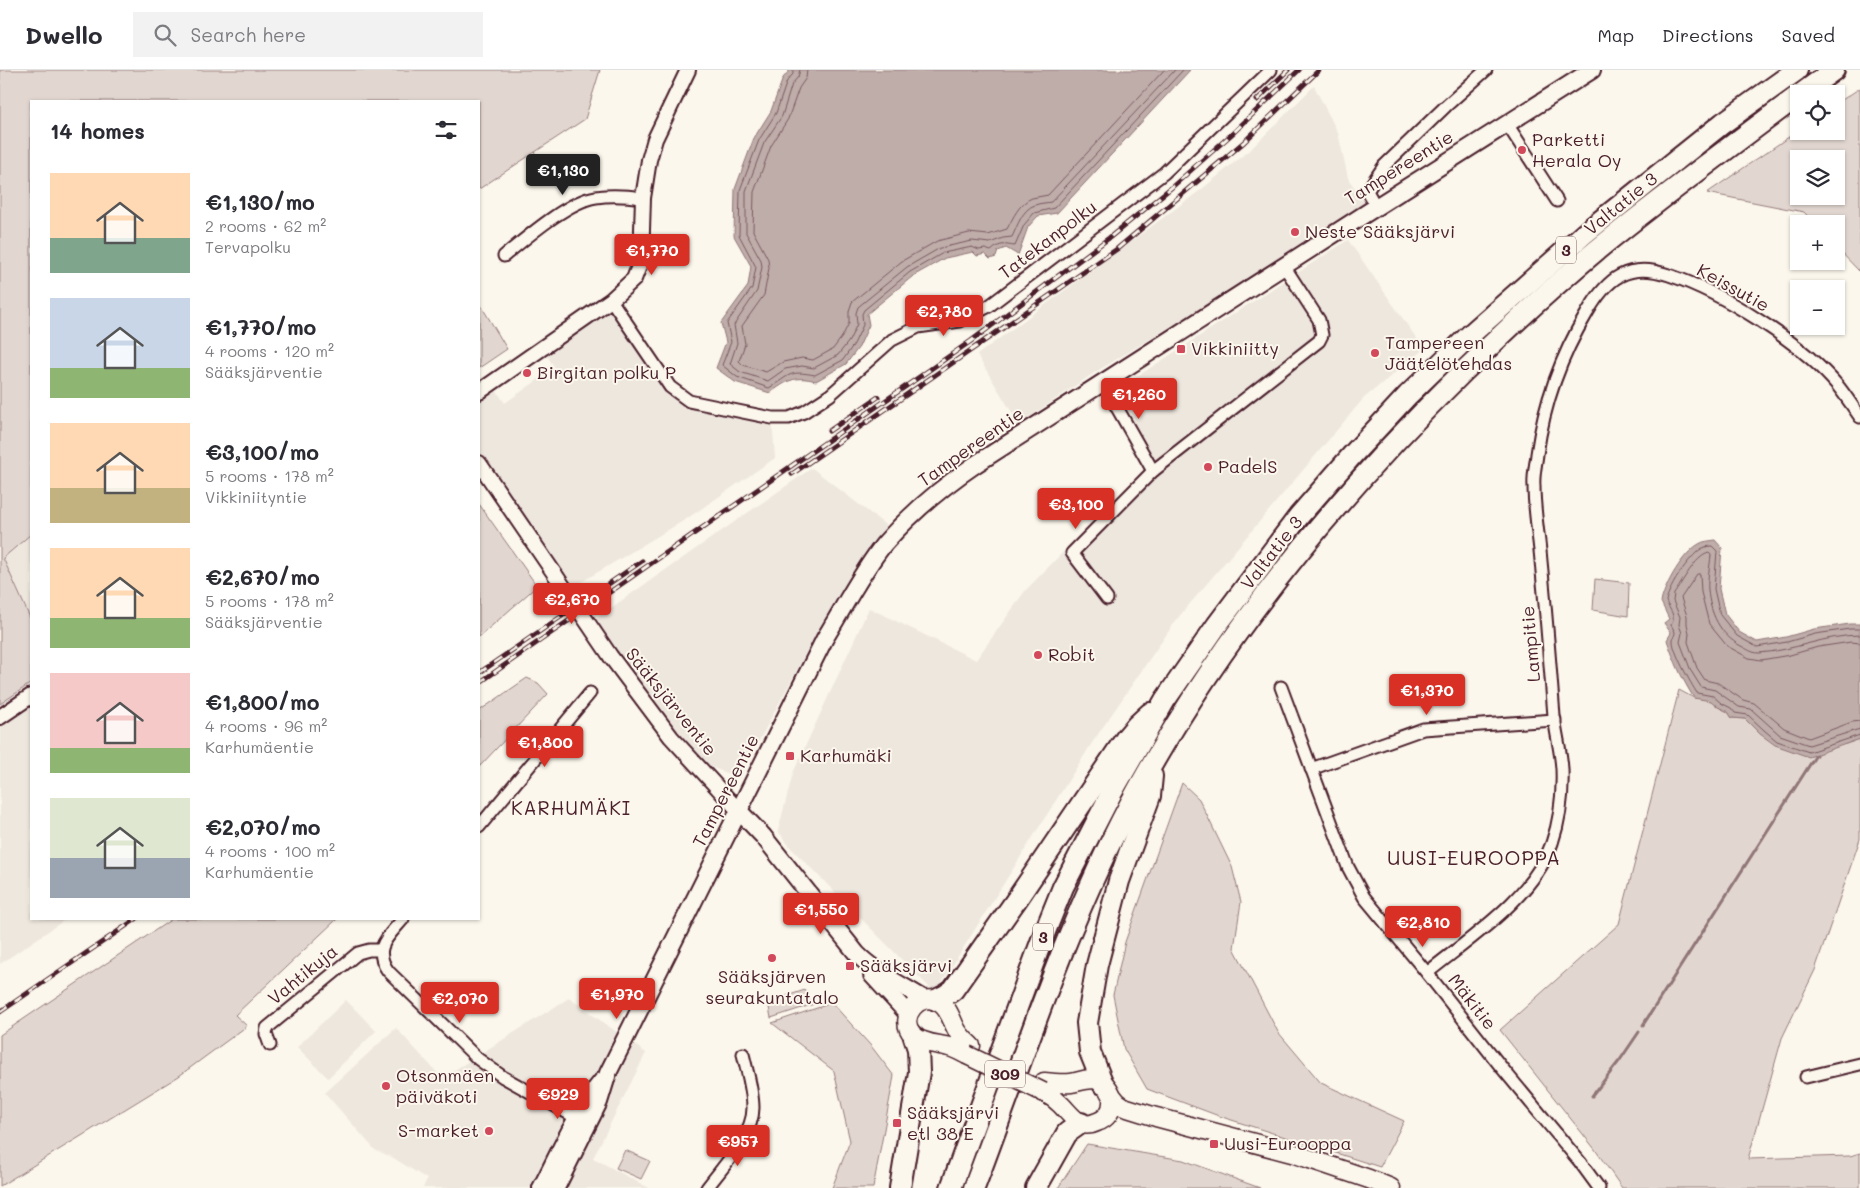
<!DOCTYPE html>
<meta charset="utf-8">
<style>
:root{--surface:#fff;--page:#f2f2f3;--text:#2b2b33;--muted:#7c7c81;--line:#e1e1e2;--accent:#d93025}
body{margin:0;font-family:Mali,sans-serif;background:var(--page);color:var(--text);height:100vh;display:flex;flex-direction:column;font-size:19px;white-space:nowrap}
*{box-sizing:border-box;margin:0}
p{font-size:16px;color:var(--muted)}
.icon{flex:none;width:28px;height:28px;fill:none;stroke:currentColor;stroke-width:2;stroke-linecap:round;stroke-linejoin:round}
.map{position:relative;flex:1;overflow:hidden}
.drawer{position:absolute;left:30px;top:30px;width:450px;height:820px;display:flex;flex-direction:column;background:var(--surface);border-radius:0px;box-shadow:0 1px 4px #0004}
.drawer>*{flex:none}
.buttons{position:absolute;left:1790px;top:15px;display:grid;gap:10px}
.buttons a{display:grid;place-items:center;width:55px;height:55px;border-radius:0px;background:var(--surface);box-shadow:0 1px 4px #0004;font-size:25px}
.price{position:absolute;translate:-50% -42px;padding:0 11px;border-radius:5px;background:var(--accent);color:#fff;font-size:16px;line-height:32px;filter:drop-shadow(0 1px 2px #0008)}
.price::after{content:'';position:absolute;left:50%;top:30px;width:15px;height:11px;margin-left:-8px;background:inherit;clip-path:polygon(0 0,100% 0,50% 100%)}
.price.current{background:#222;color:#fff}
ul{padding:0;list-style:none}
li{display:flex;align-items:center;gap:15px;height:125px;padding:0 20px}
li span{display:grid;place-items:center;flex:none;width:140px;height:100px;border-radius:0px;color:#555}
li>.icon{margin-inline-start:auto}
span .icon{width:60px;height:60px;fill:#fffc;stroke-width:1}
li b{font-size:21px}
h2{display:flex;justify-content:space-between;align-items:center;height:60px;padding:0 20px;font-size:21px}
header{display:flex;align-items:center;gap:30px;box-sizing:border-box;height:70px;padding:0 25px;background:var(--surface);border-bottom:1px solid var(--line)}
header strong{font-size:24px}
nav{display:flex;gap:28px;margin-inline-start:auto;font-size:18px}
.search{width:350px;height:45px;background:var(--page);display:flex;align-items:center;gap:12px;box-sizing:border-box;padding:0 18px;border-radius:0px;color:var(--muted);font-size:19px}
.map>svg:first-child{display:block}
</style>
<header>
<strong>Dwello</strong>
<div class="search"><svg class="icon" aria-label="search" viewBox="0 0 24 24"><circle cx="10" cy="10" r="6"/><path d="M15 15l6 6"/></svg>Search here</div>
<nav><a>Map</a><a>Directions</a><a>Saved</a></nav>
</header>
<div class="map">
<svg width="1860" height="1118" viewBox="0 0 1860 1118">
<rect width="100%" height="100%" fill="#fbf7ec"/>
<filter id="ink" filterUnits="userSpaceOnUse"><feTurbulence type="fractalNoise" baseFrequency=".02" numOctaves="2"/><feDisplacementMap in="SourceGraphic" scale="10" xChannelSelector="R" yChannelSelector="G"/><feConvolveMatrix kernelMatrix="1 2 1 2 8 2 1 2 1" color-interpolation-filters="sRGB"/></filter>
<g filter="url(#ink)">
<!-- built -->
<g fill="#eee7de">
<polygon points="1314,16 1338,63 1348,108 1365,134 1265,199 1094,303 1019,354 977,285 1202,119 1253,77"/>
<polygon points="1348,170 1424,279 1364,328 1177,549 1092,673 935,923 790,777 778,761 793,703 869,538 976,590 1025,521 1068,477 1072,482 1152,401 1110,324"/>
<polygon points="611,230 669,317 689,331 772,348 775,388 688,448 573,517 479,389 479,322 491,313 505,333 555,298 542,278"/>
<polygon points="812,398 888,457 852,506 819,559 739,708 701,693 667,654 595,549"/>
<polygon points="31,464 31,550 3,488"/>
<polygon points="31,613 31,849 66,849 0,894 0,634"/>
<polygon points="569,928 646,983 593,1088 649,1118 423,1118 427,1109 392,1087 375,1080 325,1023 396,958 442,1008"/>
<polygon points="346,930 376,961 328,1008 297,977"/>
</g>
<!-- green -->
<g fill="#e2d7d0" stroke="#967b7e" fill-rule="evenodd">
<polygon points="0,0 600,0 585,49 479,119 479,31 31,31 31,464 3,488 31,550 31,613 0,634"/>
<path d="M1860,18V202L1836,177V154H1815L1804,142L1707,123L1799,60V61H1836V34ZM1799,89H1836V126H1799Z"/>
<polygon points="479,232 507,279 479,298"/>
<polygon points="479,434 537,516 479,567"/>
<polygon points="1595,509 1629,513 1628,546 1593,540"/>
<polygon points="527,608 538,613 548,624 479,697 479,641"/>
<polygon points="1679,620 1694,628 1711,630 1718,637 1728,642 1732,648 1745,649 1760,664 1846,674 1860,669 1860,769 1815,900 1782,968 1748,1089 1850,1086 1860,1083 1860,1118 1622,1118 1594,1078 1500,960 1619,854"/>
<polygon points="1182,713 1199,729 1232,797 1241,832 1234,878 1278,962 1321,1013 1404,1051 1380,1097 1219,1046 1147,1019 1124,979 1113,925 1125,872"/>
<polygon points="172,849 337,849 235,945 247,956 179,1006 0,1116 0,965"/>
<polygon points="805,920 814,934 771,948 768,932"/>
<polygon points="832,933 871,976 894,1006 873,1118 832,1118 850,1071 834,1001 772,953"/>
<polygon points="1087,1074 1183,1090 1260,1118 1058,1118"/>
<polygon points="625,1080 650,1091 641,1109 616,1098"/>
</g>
<!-- water -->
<g fill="#bfadaa" stroke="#907477">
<path d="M790,0H1190L1057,143L1038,146L1028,157L1018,185L1006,178L998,181L996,187L990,189L985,184L977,186L973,182L945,188L913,206L867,244L869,255L859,277L846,294L816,311C794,305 787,311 770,323L735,312L716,298L726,272L721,253L748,216L751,196L734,166L735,119L754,68L771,41L783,8Z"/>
<path d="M1715,470L1722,478L1719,519L1725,544L1739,562L1757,572L1786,567L1814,559L1850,554H1860V669L1809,687L1775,675L1760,664L1745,649L1732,648L1728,642L1718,637L1711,631L1694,628C1682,609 1674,591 1667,570L1671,563L1664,553L1669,549L1661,532C1665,514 1683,483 1699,474C1703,471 1710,471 1715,470Z"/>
</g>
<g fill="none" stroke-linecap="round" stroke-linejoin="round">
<!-- shore -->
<g stroke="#79585e" stroke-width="1">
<path d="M793,0V4L787,11L776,43L759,70L740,120L739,165L756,197L752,218L727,253L731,272L722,295L737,307L769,318C791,305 788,300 815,305L843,290L854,274L863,255L862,244L864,240L910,202L943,183L972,177L979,180L985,179L991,181C1001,172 1005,175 1015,176L1024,155L1034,143L1054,138L1183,0"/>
<path d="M800,0L798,7L792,14L782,46L764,73L746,121V163L761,190L762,197L757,221L734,255L737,273L730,294L740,302L768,311L785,299L802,296L814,298L838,285L849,271L857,254L856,243L858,237L907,197L940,178L972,171L990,173L1003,168L1012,167C1017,157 1022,139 1035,135C1040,133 1046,133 1051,132L1175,0"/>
<path d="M807,0L806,8L799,18L788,49L771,76L754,122L753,161L768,189L769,198L764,225L742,256L745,274L739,291L743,295L766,302L783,292L802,288L813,290L833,279L842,267L849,253V241L852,232L902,191L937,171L969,163L988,165L1007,159C1013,148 1019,133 1032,128C1037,127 1043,126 1048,125L1164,0"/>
<path d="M1860,559H1850L1815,564L1787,572L1757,577L1737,566L1720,545L1714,519L1717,481L1712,476C1708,476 1704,477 1701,479C1688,488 1670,515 1666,531C1669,540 1677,545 1671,555L1675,562C1675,565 1673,567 1673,570C1672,580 1691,614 1697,623L1713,626L1721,633L1731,638L1735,643L1748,645L1764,660L1777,671L1809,682L1860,665"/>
<path d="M1860,565C1825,565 1793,581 1759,583C1752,583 1747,579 1741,576C1720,565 1710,543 1708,520C1707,508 1710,497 1711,485L1709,483C1695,486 1682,513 1674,524L1673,531L1680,547L1679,555L1682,563L1680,572L1691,601L1701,617L1715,620L1739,637L1751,639L1780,665L1809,675L1860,659"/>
<polyline points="1860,573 1851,572 1818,577 1790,585 1761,590 1749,588 1727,576 1709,554 1701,522 1700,504 1697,504 1681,528 1687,546 1687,554 1689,563 1688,572 1697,598 1705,610 1718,613 1743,630 1754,633 1784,658 1809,668 1852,652 1860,651"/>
</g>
<!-- stream -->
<g stroke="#907477" stroke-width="3">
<polyline points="1643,955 1816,685"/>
<polyline points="1592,1026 1620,990 1639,962"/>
</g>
<defs>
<g id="minor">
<polyline points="1507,54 1557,131"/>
<polyline points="1376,137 1367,121 1384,96 1446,36 1486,0"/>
<path d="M504,186C526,168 568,131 596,127C610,125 629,126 643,128"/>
<polyline points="611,230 670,317 689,331 772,348 789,348 804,342 830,325 892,270 918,257 960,251 989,236 1164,103 1271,0"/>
<polyline points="1103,313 1153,401"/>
<polyline points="1107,529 1072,483 1153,401 1319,271 1322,265 1319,250 1284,196"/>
<polyline points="1281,617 1348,797 1364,827 1427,903 1502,998 1580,1092 1599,1118"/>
<polyline points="1311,699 1423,659 1555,650"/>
<polyline points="479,757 590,623"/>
<path d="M403,849C388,867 372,878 388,901L478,989L503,1007L582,1051"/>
<path d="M1427,903C1471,867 1533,828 1552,773C1560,750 1563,724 1562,699C1561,681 1556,664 1554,646C1550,594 1546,542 1541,491C1539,466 1534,441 1534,416C1533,405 1536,394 1537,384C1544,334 1561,286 1587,243C1607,208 1628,191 1669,205C1723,223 1801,272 1838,316C1846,326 1853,337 1860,347"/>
<polyline points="270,975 266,964 267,958 358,883 369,880 381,880"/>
<polyline points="1806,1007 1860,994"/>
<path d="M707,1118C723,1096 753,1066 753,1038C753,1020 747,1001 743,984"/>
</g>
<g id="tertiary">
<polyline points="479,322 611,230 634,209 641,191 643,128 649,90 655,69 688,0"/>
<polyline points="479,393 556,506"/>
<polyline points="611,587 671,667 739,741"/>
<polyline points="0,647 31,626"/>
</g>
<g id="secondary">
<path d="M739,741L763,766L857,884C876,903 902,915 924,929"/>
<polyline points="872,905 908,944"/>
<path d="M541,1118C560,1082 576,1042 602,1011"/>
<path d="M556,1118L599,1032L608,1003L825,568C844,537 861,503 884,474C911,443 942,417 976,394L1376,137L1592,0"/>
</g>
<g id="primary">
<path d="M967,985C961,982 956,979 949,977C938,974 922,974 913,965C896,948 920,919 940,933C950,939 952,953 958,962C962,968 966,972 971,976"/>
<path d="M1043,1022C1049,1025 1054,1028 1059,1033C1066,1039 1073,1050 1082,1054C1087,1055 1093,1054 1097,1052C1117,1046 1117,1018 1098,1010C1089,1007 1079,1012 1071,1013C1062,1014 1053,1013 1044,1012"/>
<polyline points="1109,1022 1117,1032 1124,1037 1156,1047 1292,1083 1369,1109 1391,1118"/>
</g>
<g id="motorway">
<polyline points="1801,24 1834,0"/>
<polyline points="936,930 946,925 953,920 1017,829 1126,668 1137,655 1150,643"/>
<polyline points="1103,1014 1090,982 1087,953 1097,895 1119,811 1150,726 1152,706"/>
<polyline points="900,1118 919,1002 918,979 914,967"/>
<polyline points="951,1118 1044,864 1063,817 1111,724 1165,630 1217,555 1299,446 1355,382 1408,325 1471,264 1584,164 1723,53 1797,0"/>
<path d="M974,1118C1023,989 1065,857 1130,734C1216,573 1333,430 1463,302C1506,260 1551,218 1598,179C1663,126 1731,76 1799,25"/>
<polyline points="1036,1118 1067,1063 1081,1053"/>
</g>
</defs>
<!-- minor casing -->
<use href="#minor" stroke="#4a1f2b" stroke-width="15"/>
<!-- tertiary casing -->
<use href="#tertiary" stroke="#4a1f2b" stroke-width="18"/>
<!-- secondary casing -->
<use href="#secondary" stroke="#4a1f2b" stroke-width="20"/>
<!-- primary casing -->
<use href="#primary" stroke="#4a1f2b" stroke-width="21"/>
<!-- motorway casing -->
<use href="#motorway" stroke="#4a1f2b" stroke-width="24"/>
<!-- minor -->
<use href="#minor" stroke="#fbf7ec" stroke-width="11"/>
<!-- tertiary -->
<use href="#tertiary" stroke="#fbf7ec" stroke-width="14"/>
<!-- secondary -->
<use href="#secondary" stroke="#fbf7ec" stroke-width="16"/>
<!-- primary -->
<use href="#primary" stroke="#fbf7ec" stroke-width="18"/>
<!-- motorway -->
<use href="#motorway" stroke="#fbf7ec" stroke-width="20"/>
<defs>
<g id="rail">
<polyline points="1257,30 1288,0"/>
<polyline points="829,361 878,327"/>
<polyline points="792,404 1117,179 1244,72 1319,0"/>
<polyline points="479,603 642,491"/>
<polyline points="479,613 971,271 1109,168 1172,117 1233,63 1299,0"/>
<polyline points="0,942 136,849"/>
</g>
</defs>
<!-- rail casing -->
<use href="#rail" stroke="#4a1f2b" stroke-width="5"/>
<!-- rail -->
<use href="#rail" stroke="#fbf7ec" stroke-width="3" stroke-dasharray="9" stroke-linecap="butt"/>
<defs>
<polyline id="tertiary-bridge" points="556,506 611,587"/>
<polyline id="primary-bridge" points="967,985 1043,1022"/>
</defs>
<!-- tertiary-bridge casing -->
<use href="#tertiary-bridge" stroke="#4a1f2b" stroke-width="18" stroke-linecap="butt"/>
<!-- primary-bridge casing -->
<use href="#primary-bridge" stroke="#4a1f2b" stroke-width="21" stroke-linecap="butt"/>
<!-- tertiary-bridge -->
<use href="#tertiary-bridge" stroke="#fbf7ec" stroke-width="14"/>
<!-- primary-bridge -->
<use href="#primary-bridge" stroke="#fbf7ec" stroke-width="18"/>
</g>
</g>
<!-- markers -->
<g fill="#d1495b" stroke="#fbf7ec" stroke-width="2">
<circle cx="1522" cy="80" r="5"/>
<circle cx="1295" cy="162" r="5"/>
<rect x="1176" y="274" width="10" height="10" rx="2.5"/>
<circle cx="1375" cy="283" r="5"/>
<circle cx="527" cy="303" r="5"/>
<circle cx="1208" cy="397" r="5"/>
<circle cx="1038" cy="585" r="5"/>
<rect x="785" y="681" width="10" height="10" rx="2.5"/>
<circle cx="772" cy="888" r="5"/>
<rect x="845" y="891" width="10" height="10" rx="2.5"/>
<circle cx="386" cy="1016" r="5"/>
<rect x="892" y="1048" width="10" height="10" rx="2.5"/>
<circle cx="489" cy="1061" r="5"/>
<rect x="1209" y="1069" width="10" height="10" rx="2.5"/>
</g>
<g text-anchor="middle" stroke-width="4" stroke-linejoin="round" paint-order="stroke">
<!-- shield labels -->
<g fill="#fbf7ec" stroke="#7f6065" stroke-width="1">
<rect x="1556" y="166.5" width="20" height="27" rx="4"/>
<rect x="1033" y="853.5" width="20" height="27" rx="4"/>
<rect x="985" y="990.5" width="40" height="27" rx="4"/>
</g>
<g font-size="16" font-weight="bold" fill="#4a1f2b">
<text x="1566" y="186">3</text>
<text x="1043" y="873">3</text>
<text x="1005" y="1010">309</text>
</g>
<!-- poi labels -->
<g font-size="18" fill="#4a1f2b" stroke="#fbf7ec" text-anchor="start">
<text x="1532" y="76">Parketti<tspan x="1532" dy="21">Herala Oy</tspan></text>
<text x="1305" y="168">Neste Sääksjärvi</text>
<text x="1385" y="279">Tampereen<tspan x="1385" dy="21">Jäätelötehdas</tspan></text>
<text x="1191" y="285">Vikkiniitty</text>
<text x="537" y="309">Birgitan polku P</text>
<text x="1218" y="403">PadelS</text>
<text x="1048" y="591">Robit</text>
<text x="800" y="692">Karhumäki</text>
<text x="860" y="902">Sääksjärvi</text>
<text x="772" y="913" text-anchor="middle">Sääksjärven<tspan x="772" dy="21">seurakuntatalo</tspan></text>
<text x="396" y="1012">Otsonmäen<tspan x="396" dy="21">päiväkoti</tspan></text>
<text x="907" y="1049">Sääksjärvi<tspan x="907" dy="21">etl 38 E</tspan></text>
<text x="479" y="1067" text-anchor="end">S-market</text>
<text x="1224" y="1080">Uusi-Eurooppa</text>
</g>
<!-- street labels -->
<g font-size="18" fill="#4a1f2b" stroke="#fbf7ec">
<text transform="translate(1399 98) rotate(-32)" y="6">Tampereentie</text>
<text transform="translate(1621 134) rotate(-39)" y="6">Valtatie 3</text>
<text transform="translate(1048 170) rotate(-37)" y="6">Tatekanpolku</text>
<text transform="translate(1733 218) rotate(29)" y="6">Keissutie</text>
<text transform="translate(971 377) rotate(-35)" y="6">Tampereentie</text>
<text transform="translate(1272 483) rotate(-52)" y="6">Valtatie 3</text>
<text transform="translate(1531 574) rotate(-95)" y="6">Lampitie</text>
<text transform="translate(671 632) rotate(51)" y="6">Sääksjärventie</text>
<text transform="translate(726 721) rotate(-63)" y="6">Tampereentie</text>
<text transform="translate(303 905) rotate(-39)" y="6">Vahtikuja</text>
<text transform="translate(1472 932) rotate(52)" y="6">Mäkitie</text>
</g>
<!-- neighbourhood labels -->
<g font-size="19" letter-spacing="1" fill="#4a1f2b" stroke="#fbf7ec">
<text x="571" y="745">KARHUMÄKI</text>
</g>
<!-- quarter labels -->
<g font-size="20" letter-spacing="1" fill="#4a1f2b" stroke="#fbf7ec">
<text x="1474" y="795">UUSI-EUROOPPA</text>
</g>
</g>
</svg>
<div class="buttons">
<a><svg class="icon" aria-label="locate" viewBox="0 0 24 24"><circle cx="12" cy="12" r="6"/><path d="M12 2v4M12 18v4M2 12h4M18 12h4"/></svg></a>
<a><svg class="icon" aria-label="layers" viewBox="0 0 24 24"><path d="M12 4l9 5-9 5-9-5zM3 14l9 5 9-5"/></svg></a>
<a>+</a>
<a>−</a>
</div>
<b class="price current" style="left:563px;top:126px">€1,130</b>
<b class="price" style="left:652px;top:206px">€1,770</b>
<b class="price" style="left:944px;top:267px">€2,780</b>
<b class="price" style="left:1139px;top:350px">€1,260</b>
<b class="price" style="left:1076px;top:460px">€3,100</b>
<b class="price" style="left:572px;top:555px">€2,670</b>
<b class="price" style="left:1427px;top:646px">€1,370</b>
<b class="price" style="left:545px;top:698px">€1,800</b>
<b class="price" style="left:821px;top:865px">€1,550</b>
<b class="price" style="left:1423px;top:878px">€2,810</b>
<b class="price" style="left:617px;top:950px">€1,970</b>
<b class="price" style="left:460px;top:954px">€2,070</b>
<b class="price" style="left:558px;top:1050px">€929</b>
<b class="price" style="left:738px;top:1097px">€957</b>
<section class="drawer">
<h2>14 homes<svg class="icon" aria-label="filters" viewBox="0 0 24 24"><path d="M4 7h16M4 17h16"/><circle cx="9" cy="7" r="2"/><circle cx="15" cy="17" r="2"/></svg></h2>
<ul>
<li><span style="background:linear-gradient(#ffd9b3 65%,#7fa58c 0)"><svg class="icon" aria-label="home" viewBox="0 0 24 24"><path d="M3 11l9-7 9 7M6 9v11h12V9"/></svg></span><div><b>€1,130/mo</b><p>2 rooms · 62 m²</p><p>Tervapolku</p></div></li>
<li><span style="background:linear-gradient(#c9d6e8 70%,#8fb573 0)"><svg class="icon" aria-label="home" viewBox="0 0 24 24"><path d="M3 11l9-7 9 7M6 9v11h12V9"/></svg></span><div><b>€1,770/mo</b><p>4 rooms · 120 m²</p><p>Sääksjärventie</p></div></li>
<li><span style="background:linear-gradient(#ffd9b3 65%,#c2b280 0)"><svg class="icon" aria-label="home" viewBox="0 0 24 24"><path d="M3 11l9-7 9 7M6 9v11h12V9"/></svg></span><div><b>€3,100/mo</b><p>5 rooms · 178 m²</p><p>Vikkiniityntie</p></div></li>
<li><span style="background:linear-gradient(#ffd9b3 70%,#8fb573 0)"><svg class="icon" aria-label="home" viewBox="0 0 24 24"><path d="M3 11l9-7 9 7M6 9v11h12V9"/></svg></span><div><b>€2,670/mo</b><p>5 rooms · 178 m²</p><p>Sääksjärventie</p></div></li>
<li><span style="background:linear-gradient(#f6c9c9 75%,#8fb573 0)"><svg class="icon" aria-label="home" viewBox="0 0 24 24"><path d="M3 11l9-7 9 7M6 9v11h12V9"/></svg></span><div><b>€1,800/mo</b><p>4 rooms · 96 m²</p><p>Karhumäentie</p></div></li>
<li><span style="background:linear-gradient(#dfe7d0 60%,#9aa5b1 0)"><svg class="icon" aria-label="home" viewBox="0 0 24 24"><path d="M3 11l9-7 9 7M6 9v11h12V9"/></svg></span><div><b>€2,070/mo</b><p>4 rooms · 100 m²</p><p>Karhumäentie</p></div></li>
</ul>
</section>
</div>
